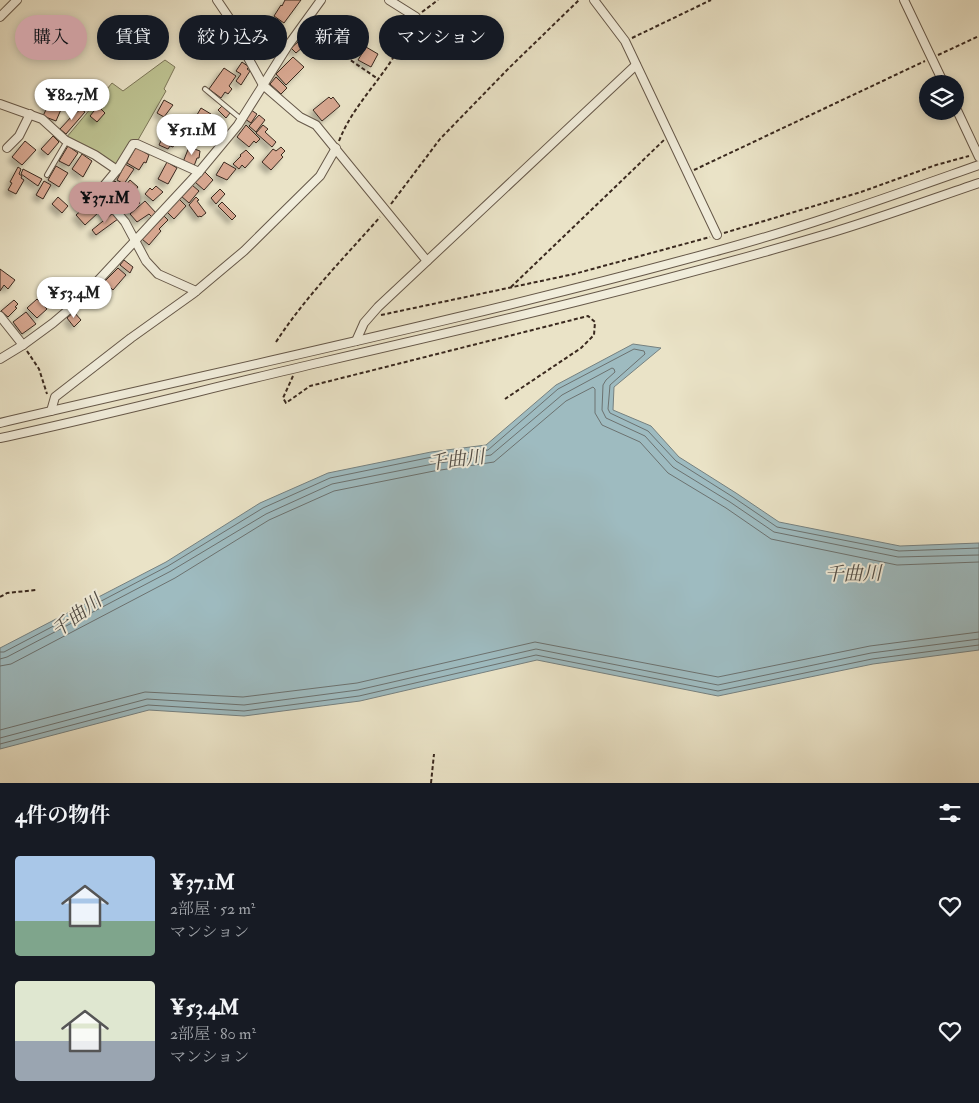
<!DOCTYPE html>
<html lang="ja">
<meta charset="utf-8">
<style>
:root{--surface:#171b24;--page:#20242c;--text:#f1f3f6;--muted:#9ea1a6;--accent:#c59692}
body{margin:0;font-family:"IM FELL Double Pica","Noto Serif JP",serif;background:var(--page);color:var(--text);height:100vh;display:flex;flex-direction:column;font-size:19px;white-space:nowrap}
*{box-sizing:border-box;margin:0}
p{font-size:16px;color:var(--muted)}
.icon{flex:none;width:28px;height:28px;fill:none;stroke:currentColor;stroke-width:2;stroke-linecap:round;stroke-linejoin:round}
.map{position:relative;height:783px;overflow:hidden}
.side{display:flex;flex-direction:column;background:var(--surface);flex:1}
.side>*{flex:none}
.banner{position:absolute;left:15px;top:15px;width:500px;height:45px;display:flex;gap:10px}
.controls{position:absolute;left:919px;top:75px;display:grid;gap:10px}
.controls a{display:grid;place-items:center;width:45px;height:45px;border-radius:50%;background:var(--surface);box-shadow:0 2px 8px #0003;font-size:25px}
.price{position:absolute;translate:-50% -42px;padding:0 11px;border-radius:18px;background:#fff;color:#222;font-size:16px;line-height:32px;filter:drop-shadow(0 1px 2px #0008)}
.price::after{content:'';position:absolute;left:50%;top:30px;width:15px;height:11px;margin-left:-8px;background:inherit;clip-path:polygon(0 0,100% 0,50% 100%)}
.price.current{background:var(--accent);color:#111}
ul{padding:0;list-style:none}
li{display:flex;align-items:center;gap:15px;height:125px;padding:0 15px}
li span{display:grid;place-items:center;flex:none;width:140px;height:100px;border-radius:5px;color:#555}
li>.icon{margin-inline-start:auto}
span .icon{width:60px;height:60px;fill:#fffc;stroke-width:1}
li b{font-size:21px}
h2{display:flex;justify-content:space-between;align-items:center;height:60px;padding:0 15px;font-size:21px}
.chip{padding:0 18px;border-radius:22px;background:var(--surface);box-shadow:0 2px 8px #0003;font-size:18px;line-height:45px}
.chip.current{background:var(--accent);color:#111}
.map>svg:first-child{display:block}
</style>
<div class="map">
<svg width="979" height="783" viewBox="0 0 979 783">
<defs>
<filter id="shadow"><feDropShadow dx="-4" dy="4" stdDeviation="2.5" flood-color="#0004"/></filter>
</defs>
<rect width="100%" height="100%" fill="#eae3c7"/>
<filter id="stains"><feTurbulence type="fractalNoise" baseFrequency=".004" numOctaves="4"/><feColorMatrix values="0 0 0 0 .2 0 0 0 0 .09 0 0 0 0 .02 0 0 0 .5 -.17"/></filter>
<radialGradient id="worn" r=".72"><stop offset=".6" stop-color="#630" stop-opacity="0"/><stop offset="1" stop-color="#630" stop-opacity=".3"/></radialGradient>
<!-- green -->
<polygon fill="#bdc291" stroke="#7c7658" points="165,60 175,67 164,89 166,91 138,140 134,141 118,163 114,164 66,138 112,83 123,91"/>
<!-- water -->
<polygon fill="#9ebbc0" stroke="#768180" points="633,344 661,348 614,387 613,410 651,426 679,457 736,493 779,522 900,546 979,543 979,650 873,664 718,696 537,660 360,701 244,716 149,710 0,749 0,648 166,562 260,503 328,473 431,452 486,445 556,385"/>
<g fill="none" stroke-linecap="round" stroke-linejoin="round">
<!-- shore -->
<g stroke="#6c7270" stroke-width="1">
<polyline points="0,652 4,652 168,566 263,508 330,478 432,457 488,450 558,389 634,349 644,351 645,354 610,385 608,409 610,413 648,431 676,461 733,497 777,527 899,551 979,548"/>
<polyline points="0,659 7,657 171,571 266,514 332,484 433,464 491,455 562,395 612,368 614,369 615,372 606,380 603,385 602,410 606,418 645,436 673,467 730,502 774,532 898,557 979,555"/>
<polyline points="0,666 11,664 175,578 269,520 334,491 434,471 494,462 566,401 593,387 595,389 595,413 602,425 640,442 668,473 726,508 771,539 897,565 979,562"/>
<polyline points="0,730 145,692 243,697 357,683 535,642 718,677 870,646 979,632"/>
<polyline points="0,738 147,699 244,705 358,690 536,649 718,685 871,653 979,639"/>
<polyline points="0,744 148,705 244,711 359,696 536,655 718,691 872,659 979,645"/>
</g>
</g>
<!-- building -->
<g fill="#d6a68f" stroke="#3a291f" filter="url(#shadow)">
<polygon points="285,0 301,0 284,23 274,16 281,5 282,6"/>
<polygon points="231,32 234,36 231,38 235,45 225,51 219,40"/>
<polygon points="298,42 303,47 296,53 291,48"/>
<polygon points="366,47 378,54 371,67 358,60"/>
<polygon points="293,57 304,67 286,85 276,74"/>
<polygon points="242,62 249,67 247,69 250,71 241,85 236,81 241,74 236,71"/>
<polygon points="224,68 236,76 229,86 232,89 228,94 225,92 221,98 209,89"/>
<polygon points="276,77 287,88 281,94 270,84"/>
<polygon points="54,93 66,98 56,121 43,116"/>
<polygon points="329,97 331,99 333,97 340,106 322,121 313,110"/>
<polygon points="164,100 173,105 164,117 157,113"/>
<polygon points="98,106 105,113 97,122 90,116"/>
<polygon points="222,106 230,113 226,118 218,110"/>
<polygon points="201,108 211,114 201,134 191,128 192,126 191,125"/>
<polygon points="81,109 85,112 66,134 60,129 72,116"/>
<polygon points="251,110 257,114 251,123 245,119"/>
<polygon points="259,115 265,120 256,132 249,126"/>
<polygon points="246,125 260,139 256,143 254,141 249,147 237,137"/>
<polygon points="263,125 268,129 265,132 276,142 272,147 256,133"/>
<polygon points="165,132 177,138 173,147 170,146 168,149 159,145"/>
<polygon points="53,136 59,142 48,155 41,149"/>
<polygon points="25,141 36,150 22,165 12,157"/>
<polygon points="68,146 78,153 69,166 59,161"/>
<polygon points="136,147 149,155 146,163 144,162 139,170 127,163"/>
<polygon points="189,147 200,151 199,158 197,158 194,166 183,162"/>
<polygon points="281,147 285,151 281,155 283,157 271,170 262,162 273,149 276,151"/>
<polygon points="246,150 254,158 245,168 242,165 239,169 233,164 241,156 240,155"/>
<polygon points="82,154 92,161 83,177 72,169"/>
<polygon points="167,162 177,168 168,184 158,179"/>
<polygon points="224,162 236,169 227,180 216,175"/>
<polygon points="125,164 134,169 124,184 117,180"/>
<polygon points="56,166 68,173 59,187 48,180"/>
<polygon points="18,167 21,169 19,174 22,176 21,178 24,180 16,194 8,190 12,183 10,182"/>
<polygon points="23,169 42,179 38,186 21,174"/>
<polygon points="204,171 213,180 204,190 195,182"/>
<polygon points="130,180 138,187 133,193 125,186"/>
<polygon points="44,181 51,185 43,199 36,195"/>
<polygon points="115,181 123,189 116,197 118,198 115,202 113,200 111,202 103,194"/>
<polygon points="192,185 199,191 189,203 181,196"/>
<polygon points="156,186 163,192 153,201 145,194 150,188 152,190"/>
<polygon points="220,189 225,194 216,204 211,198"/>
<polygon points="87,193 92,198 82,207 77,201"/>
<polygon points="133,195 140,203 130,212 123,205"/>
<polygon points="58,197 68,206 62,213 52,204"/>
<polygon points="196,197 199,200 197,201 206,213 201,217 200,216 198,217 189,205"/>
<polygon points="97,198 111,211 105,218 102,215 104,213 101,210 102,208 95,201"/>
<polygon points="179,199 186,206 174,219 167,212"/>
<polygon points="145,201 157,214 153,218 149,214 137,222 130,214"/>
<polygon points="91,202 93,204 95,202 99,206 99,212 85,225 76,215"/>
<polygon points="222,202 236,216 232,220 218,206"/>
<polygon points="113,213 118,219 96,235 92,230"/>
<polygon points="164,216 168,220 159,229 161,231 149,245 142,239"/>
<polygon points="124,260 133,267 130,273 120,265"/>
<polygon points="118,268 126,275 113,290 104,282"/>
<polygon points="0,269 15,280 8,289 4,285 0,291"/>
<polygon points="37,299 47,309 37,318 27,308"/>
<polygon points="14,300 18,304 15,307 17,308 8,317 1,311"/>
<polygon points="26,312 36,324 22,334 13,322"/>
<polygon points="74,312 81,320 74,327 67,318"/>
</g>
<g fill="none" stroke-linecap="round" stroke-linejoin="round">
<defs>
<g id="lane">
<polyline points="205,89 241,119"/>
<polyline points="47,175 67,141"/>
</g>
<g id="street">
<polyline points="217,0 238,31 246,54 263,85 300,117 316,125 427,261"/>
<polyline points="389,0 416,17"/>
<polyline points="594,0 625,41 717,235"/>
<polyline points="904,0 944,84"/>
<polyline points="0,17 17,0"/>
<polyline points="0,104 42,119 65,140 95,155 117,170 133,144 137,144 199,172"/>
<polyline points="955,106 979,157"/>
<polyline points="7,148 19,136 30,114"/>
<polyline points="117,170 97,194 114,209 125,222 146,261 158,274 196,291"/>
<polyline points="0,316 23,345"/>
<polyline points="356,341 364,323 378,307 636,65"/>
<polyline points="0,359 23,345 53,323 80,300 199,172 238,125 287,47 321,0"/>
<polyline points="51,411 55,397 131,338 194,293 244,251 320,176 336,148"/>
<path d="M0,423C238,367 477,317 713,252C803,228 891,196 979,165"/>
<path d="M0,438C108,415 214,387 322,362C492,323 662,283 830,233C880,218 929,200 979,183"/>
</g>
</defs>
<!-- lane casing -->
<use href="#lane" stroke="#665849" stroke-width="6"/>
<!-- street casing -->
<use href="#street" stroke="#665849" stroke-width="10"/>
<!-- path -->
<g stroke="#3a291f" stroke-width="2" stroke-dasharray="4 2.5" stroke-linecap="butt">
<polyline points="422,12 438,0"/>
<polyline points="308,31 378,79"/>
<polyline points="632,38 711,0"/>
<polyline points="938,55 979,36"/>
<path d="M339,141C351,111 369,93 387,67C397,53 404,38 412,22"/>
<polyline points="694,170 925,61"/>
<polyline points="391,204 440,139 509,68 579,0"/>
<polyline points="724,233 861,192 936,165 969,156"/>
<polyline points="511,287 664,140"/>
<polyline points="381,315 574,274 710,237"/>
<path d="M276,342C306,296 344,258 380,217"/>
<polyline points="27,351 39,369 47,394"/>
<polyline points="293,376 283,398 286,403 310,386 588,316 595,322 594,335 581,348 505,399"/>
<polyline points="0,597 7,593 36,590"/>
<polyline points="431,783 434,754"/>
</g>
<!-- lane -->
<use href="#lane" stroke="#f1eddb" stroke-width="4"/>
<!-- street -->
<use href="#street" stroke="#f1eddb" stroke-width="8"/>
</g>
<g text-anchor="middle" stroke-width="4" stroke-linejoin="round" paint-order="stroke">
<!-- water labels -->
<g font-size="19" font-style="italic" fill="#534e47" stroke="#f1eddb">
<text transform="translate(456 459) rotate(-7)" y="7">千曲川</text>
<text transform="translate(853 573) rotate(-1)" y="7">千曲川</text>
<text transform="translate(76 615) rotate(-37)" y="7">千曲川</text>
</g>
</g>
<rect width="100%" height="100%" filter="url(#stains)"/>
<rect width="100%" height="100%" fill="url(#worn)"/>
</svg>
<div class="controls">
<a><svg class="icon" aria-label="layers" viewBox="0 0 24 24"><path d="M12 4l9 5-9 5-9-5zM3 14l9 5 9-5"/></svg></a>
</div>
<b class="price" style="left:72px;top:121px">¥82.7M</b>
<b class="price" style="left:192px;top:156px">¥51.1M</b>
<b class="price current" style="left:105px;top:224px">¥37.1M</b>
<b class="price" style="left:74px;top:319px">¥53.4M</b>
<div class="banner">
<a class="chip current">購入</a>
<a class="chip">賃貸</a>
<a class="chip">絞り込み</a>
<a class="chip">新着</a>
<a class="chip">マンション</a>
</div>
</div>
<section class="side">
<h2>4件の物件<svg class="icon" aria-label="filters" viewBox="0 0 24 24"><path d="M4 7h16M4 17h16"/><circle cx="9" cy="7" r="2"/><circle cx="15" cy="17" r="2"/></svg></h2>
<ul>
<li><span style="background:linear-gradient(#a9c7e8 65%,#7fa58c 0)"><svg class="icon" aria-label="home" viewBox="0 0 24 24"><path d="M3 11l9-7 9 7M6 9v11h12V9"/></svg></span><div><b>¥37.1M</b><p>2部屋 · 52 m²</p><p>マンション</p></div><svg class="icon" aria-label="heart" viewBox="0 0 24 24"><path d="M12 20l-8-8c-3-5 5-10 8-4 3-6 11-1 8 4z"/></svg></li>
<li><span style="background:linear-gradient(#dfe7d0 60%,#9aa5b1 0)"><svg class="icon" aria-label="home" viewBox="0 0 24 24"><path d="M3 11l9-7 9 7M6 9v11h12V9"/></svg></span><div><b>¥53.4M</b><p>2部屋 · 80 m²</p><p>マンション</p></div><svg class="icon" aria-label="heart" viewBox="0 0 24 24"><path d="M12 20l-8-8c-3-5 5-10 8-4 3-6 11-1 8 4z"/></svg></li>
</ul>
</section>
